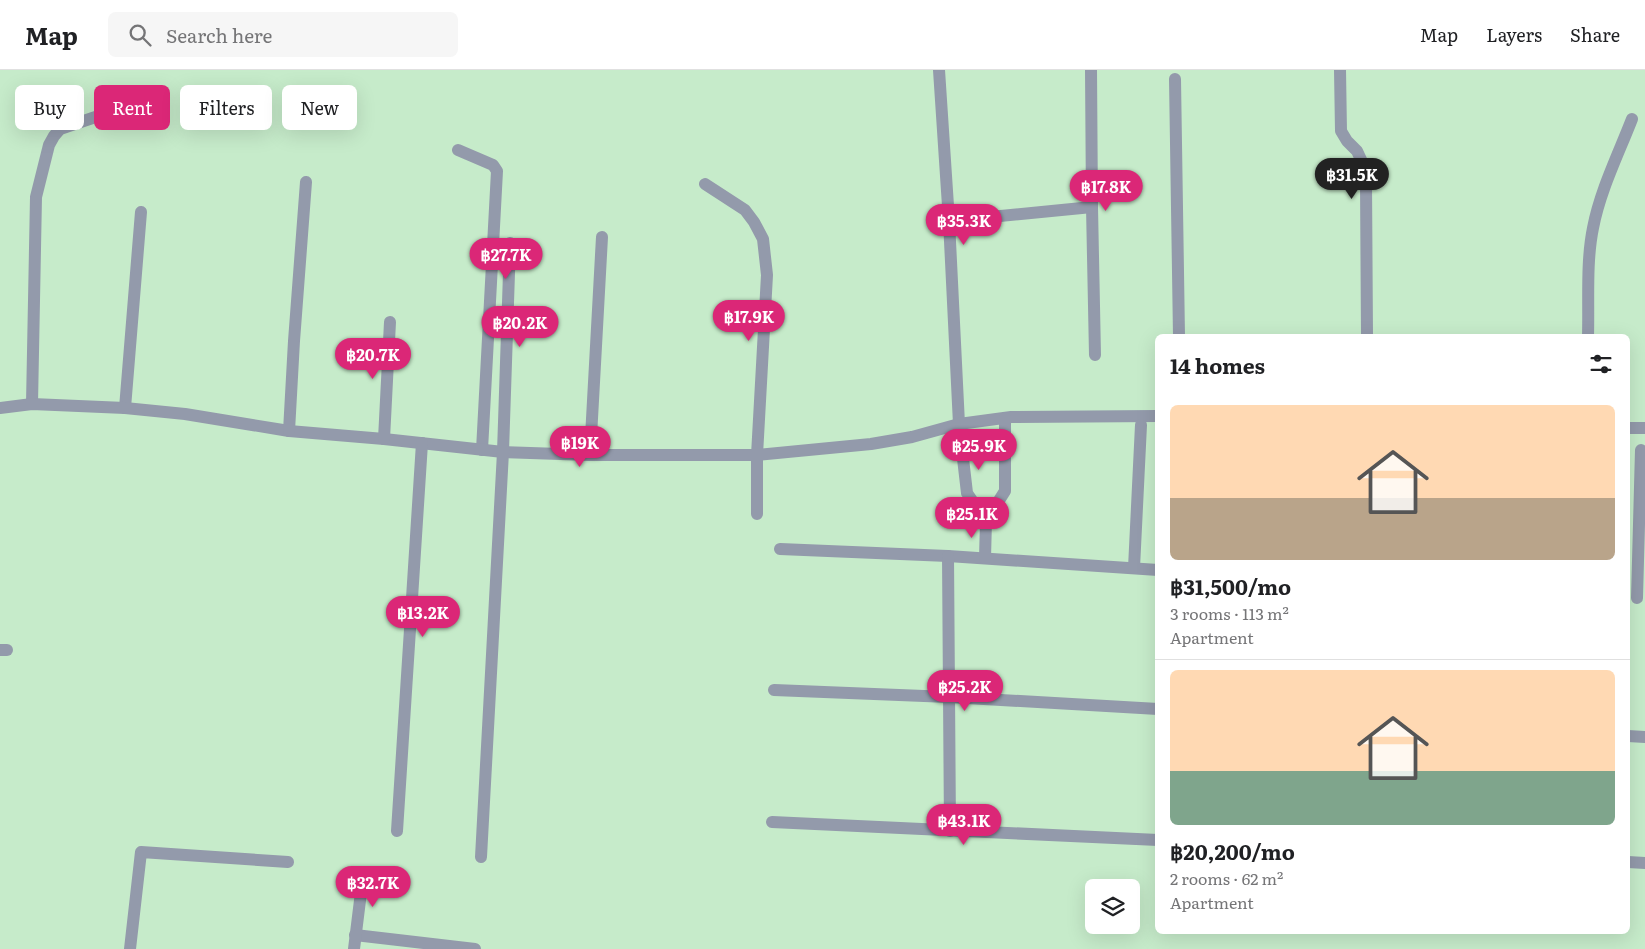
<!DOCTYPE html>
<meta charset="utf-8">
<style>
:root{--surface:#fff;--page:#f6f6f6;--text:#202124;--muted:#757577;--line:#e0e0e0;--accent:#db2777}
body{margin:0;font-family:Literata,serif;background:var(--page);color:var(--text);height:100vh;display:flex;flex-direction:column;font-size:19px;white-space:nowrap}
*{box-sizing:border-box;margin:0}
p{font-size:16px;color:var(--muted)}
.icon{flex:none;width:28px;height:28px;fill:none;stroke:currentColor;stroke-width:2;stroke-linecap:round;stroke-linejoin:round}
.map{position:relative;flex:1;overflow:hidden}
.details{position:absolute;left:1155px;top:264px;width:475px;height:600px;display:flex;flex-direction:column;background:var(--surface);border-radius:8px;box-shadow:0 5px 20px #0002}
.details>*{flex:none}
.top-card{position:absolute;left:15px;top:15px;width:475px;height:45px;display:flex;gap:10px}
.controls{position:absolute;left:1085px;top:809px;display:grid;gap:10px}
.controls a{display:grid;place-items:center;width:55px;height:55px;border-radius:8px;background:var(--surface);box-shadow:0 5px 20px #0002;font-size:25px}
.price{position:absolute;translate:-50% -42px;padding:0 11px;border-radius:18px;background:var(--accent);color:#fff;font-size:16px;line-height:32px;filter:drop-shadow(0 1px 2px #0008)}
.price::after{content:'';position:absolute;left:50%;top:30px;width:15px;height:11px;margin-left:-8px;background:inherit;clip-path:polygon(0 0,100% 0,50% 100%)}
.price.selected{background:#222;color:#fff}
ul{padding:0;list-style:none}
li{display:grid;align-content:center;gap:10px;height:265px;padding:0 15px}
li+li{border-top:1px solid var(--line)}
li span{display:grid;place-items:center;height:155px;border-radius:8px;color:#555}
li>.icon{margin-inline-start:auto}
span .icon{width:90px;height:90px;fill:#fffc;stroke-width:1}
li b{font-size:21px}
h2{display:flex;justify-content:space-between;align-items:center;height:60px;padding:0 15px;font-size:21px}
.pill{padding:0 18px;border-radius:8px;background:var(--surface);box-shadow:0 5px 20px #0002;font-size:18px;line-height:45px}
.pill.selected{background:var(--accent);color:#fff}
header{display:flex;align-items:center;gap:30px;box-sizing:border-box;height:70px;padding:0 25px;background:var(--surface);border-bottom:1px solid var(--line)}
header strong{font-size:24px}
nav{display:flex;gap:28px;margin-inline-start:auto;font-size:18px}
.search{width:350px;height:45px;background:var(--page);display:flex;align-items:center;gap:12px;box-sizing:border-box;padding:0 18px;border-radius:8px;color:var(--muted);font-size:19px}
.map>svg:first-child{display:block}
</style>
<header>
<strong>Map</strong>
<div class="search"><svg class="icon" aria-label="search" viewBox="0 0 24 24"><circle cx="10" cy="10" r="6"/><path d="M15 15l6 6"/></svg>Search here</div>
<nav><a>Map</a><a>Layers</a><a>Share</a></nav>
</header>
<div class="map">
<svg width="1645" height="879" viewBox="0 0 1645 879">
<rect width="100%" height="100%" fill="#c6ebca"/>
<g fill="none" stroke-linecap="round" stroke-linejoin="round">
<!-- service -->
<g stroke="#939aab" stroke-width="12">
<polyline points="32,334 36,127 49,75 54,66 60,59 128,36"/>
<polyline points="125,338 141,142"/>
<polyline points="0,580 7,580"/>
<polyline points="130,879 141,782 288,792"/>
</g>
<!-- minor -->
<g stroke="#939aab" stroke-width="12">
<polyline points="939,0 949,151 959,354 967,423 986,451"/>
<polyline points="1091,0 1092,137 1095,285"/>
<polyline points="1340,0 1341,61 1347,71 1357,81 1364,96 1366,112 1367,266"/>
<polyline points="1175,9 1179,266"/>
<polyline points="458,80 493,95 497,101 482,380"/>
<polyline points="705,114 745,140 754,152 763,169 767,205 757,385 757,444"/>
<polyline points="949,151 1092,137"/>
<path d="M1588,266C1589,232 1586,192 1593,158C1600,121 1618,85 1632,49"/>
<polyline points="0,338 32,334 125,338 185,344 289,361 384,369 503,382 590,385 757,385 871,374 912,367 959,354 1011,347 1158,346"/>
<polyline points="1628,358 1645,358"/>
<polyline points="289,361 294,271 306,112"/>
<polyline points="384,369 390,252"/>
<polyline points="590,385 602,167"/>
<polyline points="780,479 948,486 1158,500"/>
<polyline points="948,486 950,761"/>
<polyline points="985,488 986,451 1005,421 1005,348"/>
<polyline points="1134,498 1141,355"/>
<polyline points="1637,528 1641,380"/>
<polyline points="774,620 949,627 1158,639"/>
<polyline points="1628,666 1645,667"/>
<polyline points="772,752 1158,770"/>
<polyline points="397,761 422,373"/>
<polyline points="481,787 503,382 510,173"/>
<polyline points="1628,792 1645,793"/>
<polyline points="355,865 475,879"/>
<polyline points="354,879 363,806"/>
</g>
</g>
</svg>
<div class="controls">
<a><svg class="icon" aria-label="layers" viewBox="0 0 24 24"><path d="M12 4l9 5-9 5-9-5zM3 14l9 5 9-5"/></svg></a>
</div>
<b class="price selected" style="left:1352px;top:130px">฿31.5K</b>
<b class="price" style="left:1106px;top:142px">฿17.8K</b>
<b class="price" style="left:964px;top:176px">฿35.3K</b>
<b class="price" style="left:506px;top:210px">฿27.7K</b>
<b class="price" style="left:749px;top:272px">฿17.9K</b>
<b class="price" style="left:520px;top:278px">฿20.2K</b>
<b class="price" style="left:373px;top:310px">฿20.7K</b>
<b class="price" style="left:580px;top:398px">฿19K</b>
<b class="price" style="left:979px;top:401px">฿25.9K</b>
<b class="price" style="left:972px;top:469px">฿25.1K</b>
<b class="price" style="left:423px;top:568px">฿13.2K</b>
<b class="price" style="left:965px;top:642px">฿25.2K</b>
<b class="price" style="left:964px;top:776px">฿43.1K</b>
<b class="price" style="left:373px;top:838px">฿32.7K</b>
<div class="top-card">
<a class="pill">Buy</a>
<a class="pill selected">Rent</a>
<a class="pill">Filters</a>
<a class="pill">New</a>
</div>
<section class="details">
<h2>14 homes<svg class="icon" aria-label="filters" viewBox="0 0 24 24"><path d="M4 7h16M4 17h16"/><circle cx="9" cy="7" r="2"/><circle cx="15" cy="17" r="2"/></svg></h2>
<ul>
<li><span style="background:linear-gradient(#ffd9b3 60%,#b9a48a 0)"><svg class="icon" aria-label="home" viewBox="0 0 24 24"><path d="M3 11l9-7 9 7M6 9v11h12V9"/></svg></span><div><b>฿31,500/mo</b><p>3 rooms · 113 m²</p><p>Apartment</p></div></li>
<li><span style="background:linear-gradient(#ffd9b3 65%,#7fa58c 0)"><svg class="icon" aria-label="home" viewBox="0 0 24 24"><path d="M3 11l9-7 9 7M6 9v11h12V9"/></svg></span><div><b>฿20,200/mo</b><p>2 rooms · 62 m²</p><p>Apartment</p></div></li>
</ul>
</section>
</div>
